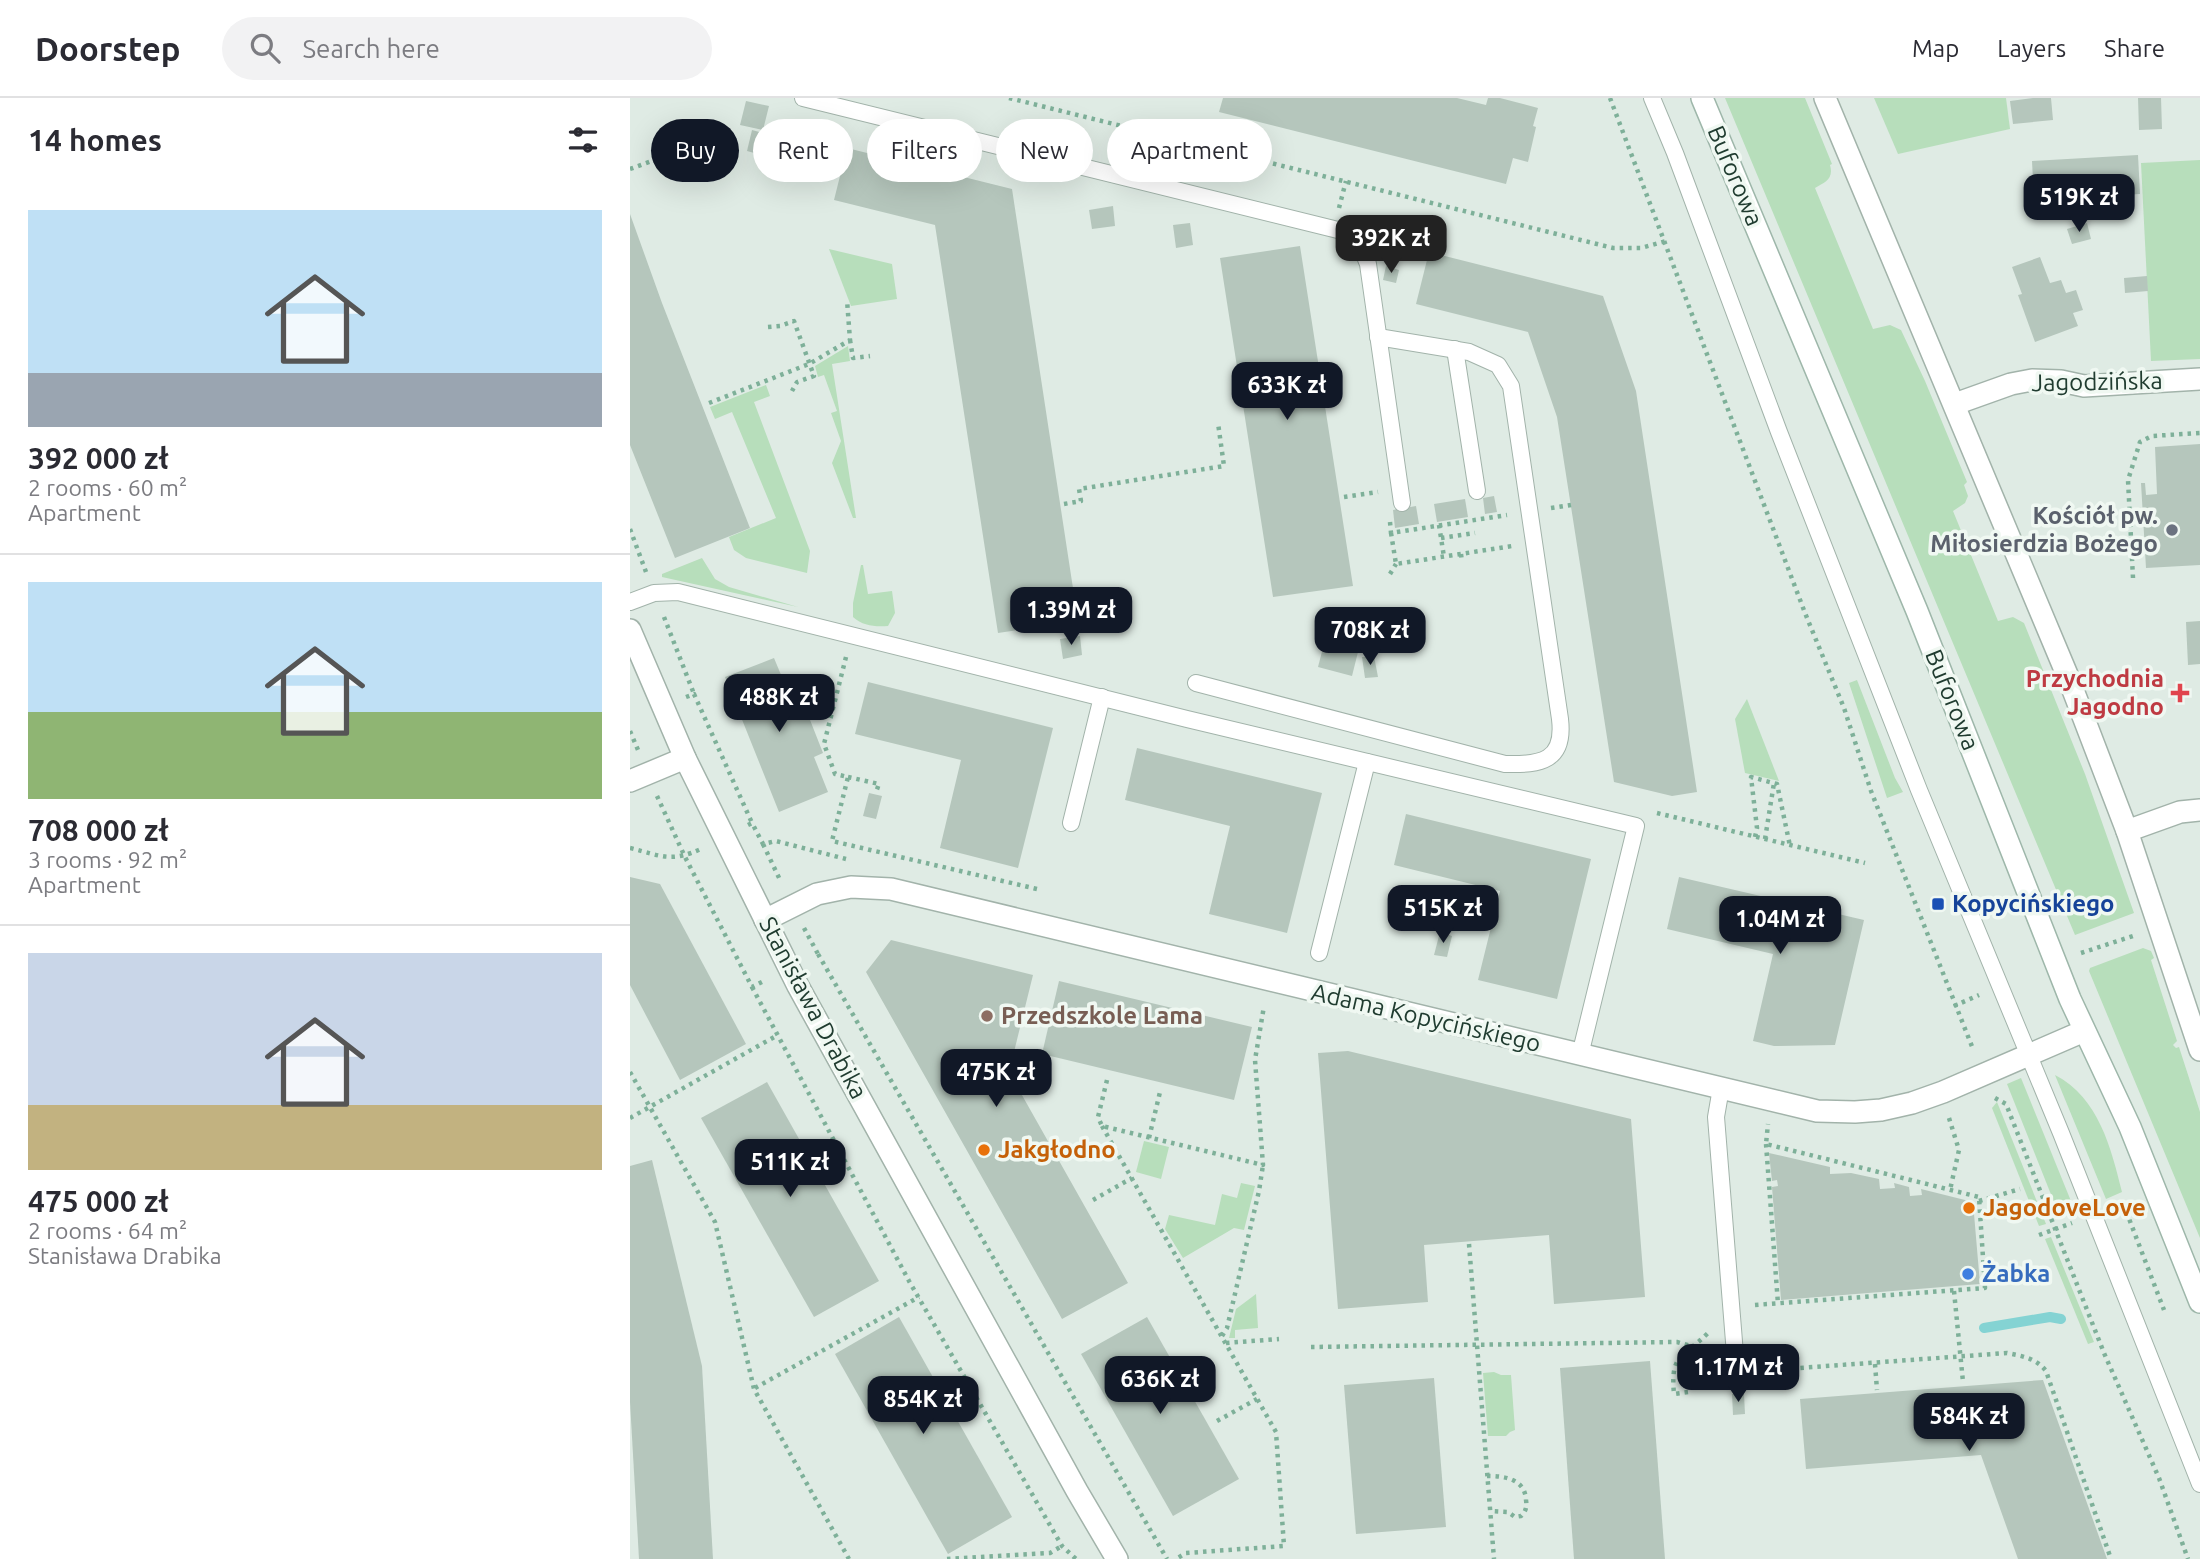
<!DOCTYPE html>
<meta charset="utf-8">
<style>
:root{--surface:#fff;--page:#f2f2f3;--text:#2b2b33;--muted:#7c7c81;--line:#e1e1e2;--accent:#111827}
body{margin:0;font-family:Ubuntu,sans-serif;background:var(--page);color:var(--text);height:100vh;display:flex;flex-direction:column;font-size:26px;white-space:nowrap}
*{box-sizing:border-box;margin:0}
p{font-size:23px;color:var(--muted)}
.icon{flex:none;width:38px;height:38px;fill:none;stroke:currentColor;stroke-width:2;stroke-linecap:round;stroke-linejoin:round}
.map{position:relative;flex:1;overflow:hidden}
.panel{display:flex;flex-direction:column;background:var(--surface);width:630px}
.panel>*{flex:none}
.banner{position:absolute;left:21px;top:21px;width:665px;height:63px;display:flex;gap:14px}
.price{position:absolute;translate:-50% -60px;padding:0 16px;border-radius:14px;background:var(--accent);color:#fff;font-size:23px;line-height:46px;filter:drop-shadow(0 2px 4px #0008)}
.price::after{content:'';position:absolute;left:50%;top:42px;width:21px;height:16px;margin-left:-10px;background:inherit;clip-path:polygon(0 0,100% 0,50% 100%)}
.price.on{background:#222;color:#fff}
ul{padding:0;list-style:none}
li{display:grid;align-content:center;gap:14px;height:371px;padding:0 28px}
li+li{border-top:2px solid var(--line)}
li span{display:grid;place-items:center;height:217px;border-radius:0px;color:#555}
li>.icon{margin-inline-start:auto}
span .icon{width:126px;height:126px;fill:#fffc;stroke-width:1}
li b{font-size:30px}
h2{display:flex;justify-content:space-between;align-items:center;height:84px;padding:0 28px;font-size:30px}
.pill{padding:0 24px;border-radius:32px;background:var(--surface);box-shadow:0 7px 28px #0002;font-size:24px;line-height:63px}
.pill.on{background:var(--accent);color:#fff}
header{display:flex;align-items:center;gap:42px;box-sizing:border-box;height:98px;padding:0 35px;background:var(--surface);border-bottom:2px solid var(--line)}
header strong{font-size:33px}
nav{display:flex;gap:38px;margin-inline-start:auto;font-size:24px}
.search{width:490px;height:63px;background:var(--page);display:flex;align-items:center;gap:18px;box-sizing:border-box;padding:0 24px;border-radius:38px;color:var(--muted);font-size:26px}
main{display:flex;flex:1;min-height:0}
.map>svg:first-child{display:block}
</style>
<header>
<strong>Doorstep</strong>
<div class="search"><svg class="icon" aria-label="search" viewBox="0 0 24 24"><circle cx="10" cy="10" r="6"/><path d="M15 15l6 6"/></svg>Search here</div>
<nav><a>Map</a><a>Layers</a><a>Share</a></nav>
</header>
<main>
<section class="panel">
<h2>14 homes<svg class="icon" aria-label="filters" viewBox="0 0 24 24"><path d="M4 7h16M4 17h16"/><circle cx="9" cy="7" r="2"/><circle cx="15" cy="17" r="2"/></svg></h2>
<ul>
<li><span style="background:linear-gradient(#bfe0f5 75%,#9aa5b1 0)"><svg class="icon" aria-label="home" viewBox="0 0 24 24"><path d="M3 11l9-7 9 7M6 9v11h12V9"/></svg></span><div><b>392 000 zł</b><p>2 rooms · 60 m²</p><p>Apartment</p></div></li>
<li><span style="background:linear-gradient(#bfe0f5 60%,#8fb573 0)"><svg class="icon" aria-label="home" viewBox="0 0 24 24"><path d="M3 11l9-7 9 7M6 9v11h12V9"/></svg></span><div><b>708 000 zł</b><p>3 rooms · 92 m²</p><p>Apartment</p></div></li>
<li><span style="background:linear-gradient(#c9d6e8 70%,#c2b280 0)"><svg class="icon" aria-label="home" viewBox="0 0 24 24"><path d="M3 11l9-7 9 7M6 9v11h12V9"/></svg></span><div><b>475 000 zł</b><p>2 rooms · 64 m²</p><p>Stanisława Drabika</p></div></li>
</ul>
</section>
<div class="map">
<svg width="1570" height="1461" viewBox="0 0 1570 1461">
<rect width="100%" height="100%" fill="#dfebe4"/>
<!-- green -->
<g fill="#b7debb">
<path d="M1095,0H1175L1202,66L1200,67C1204,81 1195,84 1185,90L1243,231L1260,227L1271,232L1295,283L1337,384L1334,387L1338,398L1335,405L1323,413L1368,523L1383,519L1394,525L1455,676L1504,815L1445,837Z"/>
<polygon points="1244,0 1376,0 1380,31 1268,56"/>
<polygon points="1570,62 1570,261 1521,263 1511,65"/>
<polygon points="199,151 262,166 267,201 221,208"/>
<polygon points="218,248 220,263 202,266 226,420 223,420 202,365 211,343 201,315 207,313 194,277 188,279 185,268"/>
<polygon points="136,287 140,298 124,304 180,453 177,475 116,460 104,452 99,439 146,420 102,314 85,321 80,309"/>
<polygon points="72,460 85,481 99,489 168,509 32,479 32,476"/>
<path d="M231,467H233L238,496L262,493L265,515L258,528C245,529 233,528 223,519V505Z"/>
<polygon points="1227,582 1265,680 1273,694 1257,700 1219,585"/>
<polygon points="1117,601 1149,683 1115,675 1105,621"/>
<polygon points="1513,850 1521,853 1524,860 1521,862 1547,943 1543,947 1546,950 1549,949 1570,1014 1570,1140 1459,873 1460,870"/>
<path d="M1425,977C1469,1000 1481,1050 1492,1094L1476,1101Z"/>
<polygon points="1391,980 1445,1113 1430,1119 1377,986"/>
<polygon points="1367,1004 1416,1126 1409,1128 1362,1010"/>
<polygon points="514,1043 539,1049 531,1081 506,1074"/>
<polygon points="611,1085 625,1088 614,1132 604,1130 553,1160 535,1131 539,1117 585,1127 592,1096 607,1100"/>
<polygon points="1421,1139 1464,1244 1458,1246 1415,1141"/>
<polygon points="626,1196 628,1230 605,1232 605,1240 599,1240 606,1211"/>
<polygon points="864,1274 871,1277 881,1277 885,1332 880,1334 876,1338 858,1338 853,1275"/>
</g>
<g fill="none" stroke-linecap="round" stroke-linejoin="round">
<!-- stream -->
<polyline stroke="#84d3d3" stroke-width="10" points="1354,1230 1420,1219 1431,1221"/>
</g>
<!-- building -->
<g fill="#b5c6bc">
<polygon points="593,0 827,0 856,7 858,0 870,0 908,10 903,28 906,29 898,64 883,60 876,86 589,14"/>
<polygon points="1403,0 1421,0 1423,22 1383,26 1380,3"/>
<polygon points="1508,0 1531,0 1532,31 1509,32"/>
<polygon points="116,3 139,8 133,32 110,27"/>
<polygon points="122,32 133,35 128,56 117,53"/>
<polygon points="217,50 382,91 448,523 368,535 305,127 204,102"/>
<polygon points="1508,57 1510,96 1404,102 1402,63"/>
<polygon points="483,108 485,128 462,131 459,112"/>
<polygon points="0,116 32,205 120,430 45,460 0,347"/>
<polygon points="560,125 563,147 546,150 543,127"/>
<polygon points="1457,125 1461,141 1442,146 1437,131"/>
<polygon points="670,148 723,488 643,499 590,160"/>
<polygon points="799,154 973,198 1006,293 1067,694 1042,698 984,684 927,319 898,234 786,206"/>
<polygon points="1410,159 1420,185 1431,182 1436,195 1446,192 1453,212 1443,215 1448,228 1405,244 1388,197 1392,196 1382,169"/>
<polygon points="756,168 769,172 766,185 753,182"/>
<polygon points="1517,178 1518,193 1495,195 1494,180"/>
<polygon points="1570,346 1570,467 1516,470 1511,385 1515,385 1516,397 1527,396 1525,349"/>
<polygon points="864,398 867,414 855,416 853,400"/>
<polygon points="835,401 838,419 807,424 804,406"/>
<polygon points="786,408 789,426 765,430 763,412"/>
<polygon points="1570,523 1570,566 1558,567 1556,524"/>
<polygon points="450,538 452,557 433,561 430,541"/>
<polygon points="695,542 729,550 722,578 688,569"/>
<polygon points="744,558 748,579 735,580 732,559"/>
<polygon points="144,560 164,608 173,604 193,655 184,659 198,694 149,714 95,579"/>
<polygon points="238,584 423,630 388,770 310,750 331,662 225,636"/>
<polygon points="507,650 692,695 657,835 579,816 600,728 495,702"/>
<polygon points="239,695 252,698 246,721 233,718"/>
<polygon points="776,716 961,761 927,901 848,882 870,793 764,767"/>
<polygon points="0,779 30,786 116,946 50,982 0,887"/>
<polygon points="1049,779 1234,822 1205,947 1144,948 1123,943 1143,856 1037,831"/>
<polygon points="810,834 822,838 817,859 804,857"/>
<polygon points="261,842 403,877 379,974 498,1185 432,1221 236,874"/>
<polygon points="429,883 622,929 604,1002 412,956"/>
<polygon points="718,953 1001,1021 1015,1199 924,1206 919,1137 794,1147 798,1204 708,1211 688,955"/>
<polygon points="137,984 249,1183 184,1219 71,1020"/>
<polygon points="1139,1055 1200,1069 1200,1076 1221,1075 1249,1081 1250,1091 1265,1090 1264,1085 1279,1089 1280,1098 1292,1097 1291,1091 1343,1104 1350,1186 1151,1202 1142,1089 1148,1088 1147,1082 1142,1083"/>
<polygon points="22,1062 72,1268 83,1461 9,1461 0,1304 0,1068"/>
<polygon points="269,1219 382,1419 318,1456 205,1256"/>
<polygon points="517,1219 609,1381 543,1418 451,1256"/>
<polygon points="1020,1263 1035,1461 944,1461 930,1270"/>
<polygon points="804,1280 816,1429 726,1436 714,1287"/>
<polygon points="1413,1282 1477,1461 1388,1461 1351,1357 1176,1371 1170,1301"/>
<polygon points="1102,1296 1114,1296 1115,1316 1103,1317"/>
</g>
<g fill="none" stroke-linecap="round" stroke-linejoin="round">
<defs>
<g id="lane">
<polyline points="173,0 716,134 729,144 738,166 772,405"/>
<polyline points="1022,0 1045,55 1149,334 1289,692 1431,1035 1570,1386"/>
<polyline points="825,251 847,393"/>
<polyline points="0,504 24,495 48,494 557,621 1006,728 950,957"/>
<path d="M566,585L875,666C911,667 935,663 930,621L881,288L868,267L839,254L748,239"/>
<polyline points="441,725 472,599"/>
<polyline points="689,855 737,664"/>
<polyline points="1091,990 1086,1019 1105,1256"/>
</g>
<g id="street">
<polyline points="1195,0 1438,579 1497,733 1570,952"/>
<polyline points="1325,306 1381,286 1402,282 1431,283 1454,288 1570,281"/>
<polyline points="0,532 55,660 168,888 447,1393 487,1461"/>
<polyline points="0,683 55,660"/>
<polyline points="1497,733 1550,714 1570,712"/>
<polyline points="135,822 187,796 221,789 261,791 1187,1013 1225,1014 1251,1012 1282,1005 1313,994 1454,933"/>
</g>
<polyline id="secondary" points="1072,0 1287,513 1440,901 1500,1029 1570,1204"/>
</defs>
<!-- lane casing -->
<use href="#lane" stroke="#a2b3aa" stroke-width="18"/>
<!-- street casing -->
<use href="#street" stroke="#a2b3aa" stroke-width="24"/>
<!-- secondary casing -->
<use href="#secondary" stroke="#9eb7aa" stroke-width="24"/>
<!-- path -->
<g stroke="#7eb099" stroke-width="4.5" stroke-dasharray="3.5 5" stroke-linecap="butt">
<polyline points="379,0 983,150 1011,150 1036,143"/>
<polyline points="980,0 1175,515 1214,610 1241,693 1343,951"/>
<polyline points="0,71 68,46"/>
<polyline points="709,110 716,83"/>
<polyline points="138,229 150,228 164,223 184,278 167,284 162,293"/>
<polyline points="220,242 223,260 240,258"/>
<polyline points="79,305 179,266 220,242 217,202"/>
<polyline points="714,399 748,394"/>
<polyline points="434,406 451,403 449,391 594,368 588,325"/>
<polyline points="921,410 941,407"/>
<polyline points="760,424 761,435 877,417"/>
<polyline points="809,427 814,459"/>
<polyline points="0,431 16,474"/>
<polyline points="761,435 766,466 882,448"/>
<polyline points="811,440 845,435"/>
<polyline points="831,456 832,464"/>
<polyline points="760,476 766,466"/>
<polyline points="1503,480 1498,382 1510,344 1522,338 1570,335"/>
<polyline points="34,519 64,596"/>
<polyline points="216,559 194,646 205,676 218,679 202,743 407,791"/>
<polyline points="56,599 64,596 122,725"/>
<polyline points="0,633 8,652"/>
<polyline points="218,679 249,686 246,694"/>
<polyline points="27,698 55,759 122,889 136,882"/>
<polyline points="1027,715 1235,765"/>
<polyline points="118,727 122,725 133,746 146,743 216,761"/>
<polyline points="1125,739 1127,730 1121,679 1147,686 1160,748"/>
<polyline points="1135,741 1144,685"/>
<polyline points="133,746 151,784"/>
<path d="M0,750C32,758 41,765 73,750"/>
<polyline points="174,830 188,856"/>
<polyline points="1451,855 1506,837"/>
<polyline points="188,856 537,1461"/>
<polyline points="122,889 279,1183 432,1448 446,1461"/>
<polyline points="1324,908 1349,897"/>
<polyline points="0,974 85,1124 124,1291 219,1461"/>
<polyline points="477,982 468,1019 472,1028 633,1067 625,962 634,908"/>
<polyline points="1365,1000 1376,1006 1474,1255 1529,1380 1558,1461"/>
<polyline points="0,1020 146,938"/>
<polyline points="1319,1020 1329,1052 1320,1092"/>
<polyline points="472,1028 646,1334 654,1448 556,1455 546,1461"/>
<polyline points="519,1040 530,994"/>
<polyline points="1136,1046 1148,1206"/>
<polyline points="463,1102 502,1080"/>
<polyline points="1349,1103 1390,1091"/>
<polyline points="1486,1108 1493,1105 1534,1212"/>
<polyline points="1409,1137 1442,1125"/>
<polyline points="839,1146 864,1461"/>
<polyline points="1324,1193 1333,1284"/>
<polyline points="1125,1207 1355,1190 1349,1099 1136,1046 1138,1026"/>
<polyline points="592,1238 597,1230 629,1093 633,1067"/>
<polyline points="596,1245 649,1241"/>
<polyline points="681,1249 1047,1244 1061,1248"/>
<polyline points="1245,1266 1247,1292"/>
<path d="M1128,1273L1377,1255C1392,1258 1406,1260 1416,1273L1481,1461"/>
<polyline points="125,1290 289,1199"/>
<path d="M1058,1294L1044,1296C1040,1255 1053,1260 1078,1235"/>
<polyline points="587,1323 627,1301"/>
<path d="M857,1378C875,1378 895,1381 896,1402C897,1409 896,1413 891,1418L885,1419L878,1414L860,1413"/>
<polyline points="317,1461 420,1455 432,1448"/>
</g>
<!-- lane -->
<use href="#lane" stroke="#fff" stroke-width="16"/>
<!-- street -->
<use href="#street" stroke="#fff" stroke-width="21"/>
<!-- secondary -->
<use href="#secondary" stroke="#fff" stroke-width="21"/>
</g>
<!-- markers -->
<circle fill="#6b7280" stroke="#f0f8f2" stroke-width="2.5" cx="1542" cy="432" r="7"/>
<path fill="#e0444e" stroke="#f0f8f2" stroke-width="2.5" d="M1546.5 584.5h7v7h7v7h-7v7h-7v-7h-7v-7h7z"/>
<rect fill="#1a4fb4" stroke="#f0f8f2" stroke-width="2.5" x="1301" y="799" width="14" height="14" rx="3.5"/>
<circle fill="#8d6e63" stroke="#f0f8f2" stroke-width="2.5" cx="357" cy="918" r="7"/>
<g fill="#e8710a" stroke="#f0f8f2" stroke-width="2.5">
<circle cx="354" cy="1052" r="7"/>
<circle cx="1339" cy="1110" r="7"/>
</g>
<circle fill="#3f7fe0" stroke="#f0f8f2" stroke-width="2.5" cx="1338" cy="1176" r="7"/>
<g text-anchor="middle" stroke-width="7" stroke-linejoin="round" paint-order="stroke">
<!-- street labels -->
<g font-size="24" fill="#203c30" stroke="#f0f8f2">
<text transform="translate(1105 78) rotate(67)" y="8">Buforowa</text>
<text transform="translate(1467 284) rotate(-1)" y="8">Jagodzińska</text>
<text transform="translate(1322 602) rotate(68)" y="8">Buforowa</text>
<text transform="translate(183 910) rotate(62)" y="8">Stanisława Drabika</text>
<text transform="translate(796 920) rotate(13)" y="8">Adama Kopycińskiego</text>
</g>
<!-- worship labels -->
<g font-size="24" font-weight="bold" fill="#5b616d" stroke="#f0f8f2" text-anchor="end">
<text x="1528" y="426">Kościół pw.<tspan x="1528" dy="28">Miłosierdzia Bożego</tspan></text>
</g>
<!-- health labels -->
<g font-size="24" font-weight="bold" fill="#be3a42" stroke="#f0f8f2" text-anchor="end">
<text x="1534" y="589">Przychodnia<tspan x="1534" dy="28">Jagodno</tspan></text>
</g>
<!-- transit labels -->
<g font-size="24" font-weight="bold" fill="#164399" stroke="#f0f8f2" text-anchor="start">
<text x="1322" y="814">Kopycińskiego</text>
</g>
<!-- education labels -->
<g font-size="24" font-weight="bold" fill="#785e54" stroke="#f0f8f2" text-anchor="start">
<text x="371" y="926">Przedszkole Lama</text>
</g>
<!-- food labels -->
<g font-size="24" font-weight="bold" fill="#c56008" stroke="#f0f8f2" text-anchor="start">
<text x="368" y="1060">Jakgłodno</text>
<text x="1353" y="1118">JagodoveLove</text>
</g>
<!-- shop labels -->
<g font-size="24" font-weight="bold" fill="#366cbe" stroke="#f0f8f2" text-anchor="start">
<text x="1352" y="1184">Żabka</text>
</g>
</g>
</svg>
<b class="price" style="left:1449px;top:136px">519K zł</b>
<b class="price on" style="left:761px;top:177px">392K zł</b>
<b class="price" style="left:657px;top:324px">633K zł</b>
<b class="price" style="left:441px;top:549px">1.39M zł</b>
<b class="price" style="left:740px;top:569px">708K zł</b>
<b class="price" style="left:149px;top:636px">488K zł</b>
<b class="price" style="left:813px;top:847px">515K zł</b>
<b class="price" style="left:1150px;top:858px">1.04M zł</b>
<b class="price" style="left:366px;top:1011px">475K zł</b>
<b class="price" style="left:160px;top:1101px">511K zł</b>
<b class="price" style="left:1108px;top:1306px">1.17M zł</b>
<b class="price" style="left:530px;top:1318px">636K zł</b>
<b class="price" style="left:293px;top:1338px">854K zł</b>
<b class="price" style="left:1339px;top:1355px">584K zł</b>
<div class="banner">
<a class="pill on">Buy</a>
<a class="pill">Rent</a>
<a class="pill">Filters</a>
<a class="pill">New</a>
<a class="pill">Apartment</a>
</div>
</div>
</main>
